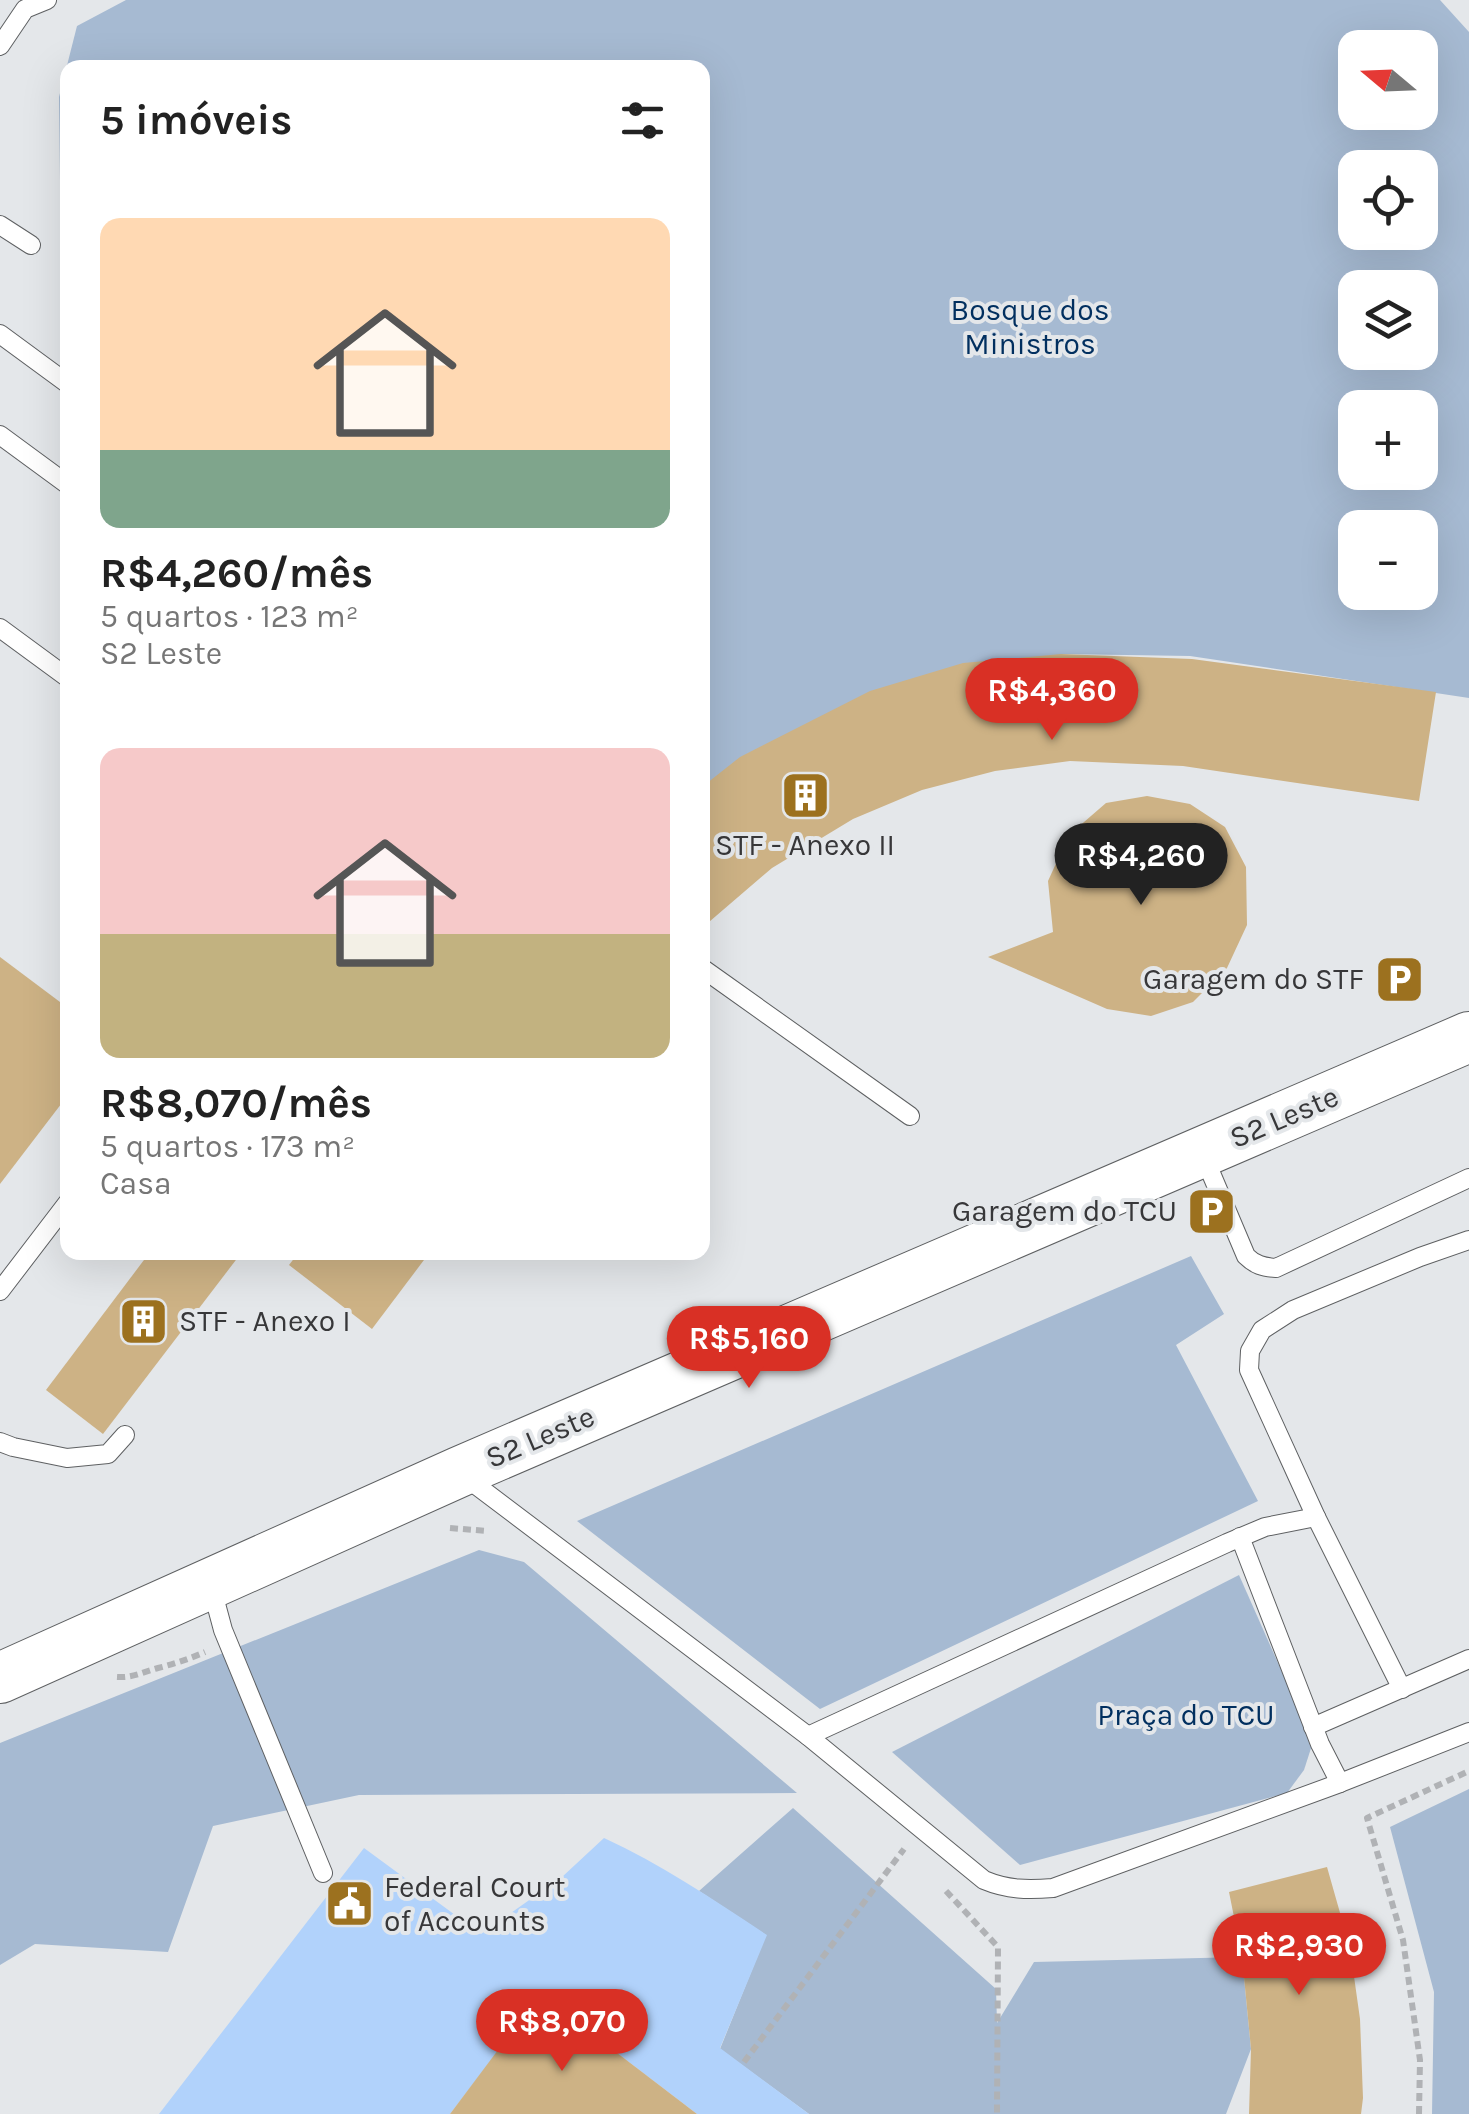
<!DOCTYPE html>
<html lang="pt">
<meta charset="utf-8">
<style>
:root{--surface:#fff;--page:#f6f6f6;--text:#222;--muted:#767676;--accent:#d93025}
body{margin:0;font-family:Karla,sans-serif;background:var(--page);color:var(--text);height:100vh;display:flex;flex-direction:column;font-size:38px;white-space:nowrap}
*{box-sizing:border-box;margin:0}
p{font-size:32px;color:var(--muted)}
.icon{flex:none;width:55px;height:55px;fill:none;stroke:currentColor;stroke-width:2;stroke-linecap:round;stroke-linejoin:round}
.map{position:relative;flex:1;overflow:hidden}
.details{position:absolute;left:60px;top:60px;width:650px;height:1200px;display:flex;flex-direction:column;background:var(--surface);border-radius:20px;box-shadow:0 10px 40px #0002}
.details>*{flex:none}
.needle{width:65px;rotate:289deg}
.controls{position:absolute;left:1338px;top:30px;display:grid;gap:20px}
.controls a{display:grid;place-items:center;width:100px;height:100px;border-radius:20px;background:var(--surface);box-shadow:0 10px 40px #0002;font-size:50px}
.price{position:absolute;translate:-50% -85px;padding:0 22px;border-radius:35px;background:var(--accent);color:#fff;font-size:32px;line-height:65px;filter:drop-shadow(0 2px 5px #0008)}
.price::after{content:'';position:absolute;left:50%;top:60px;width:30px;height:22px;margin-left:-15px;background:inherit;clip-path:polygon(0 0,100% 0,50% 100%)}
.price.active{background:#222;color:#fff}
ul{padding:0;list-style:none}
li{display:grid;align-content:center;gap:20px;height:530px;padding:0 40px}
li span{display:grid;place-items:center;height:310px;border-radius:20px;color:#555}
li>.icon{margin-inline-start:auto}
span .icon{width:180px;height:180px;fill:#fffc;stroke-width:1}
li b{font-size:42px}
h2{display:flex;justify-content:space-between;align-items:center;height:120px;padding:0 40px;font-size:42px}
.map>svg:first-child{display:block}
</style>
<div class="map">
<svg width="1469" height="2114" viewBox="0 0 1469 2114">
<rect width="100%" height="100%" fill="#e4e7ea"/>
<!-- green -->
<g fill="#a6bad2" fill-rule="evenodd">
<path d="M126,0H1440L1469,32V698L1190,656L1063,654L703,789L702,68H68V217L60,181L59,97L77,26ZM1355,48H1420V112H1355ZM1355,168H1420V232H1355ZM1355,288H1420V352H1355ZM1355,408H1420V472H1355ZM1355,528H1420V592H1355Z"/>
<polygon points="1191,1256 1224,1314 1176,1345 1258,1501 820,1709 577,1521"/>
<polygon points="479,1550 524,1562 797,1793 359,1795 213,1826 168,1952 35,1944 0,1965 0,1743"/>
<polygon points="1239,1575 1313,1742 1304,1770 1287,1793 1020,1865 892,1752"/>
<polygon points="1469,1789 1469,2114 1432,2114 1434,1992 1390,1827"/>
<polygon points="793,1808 996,1989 997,2023 1034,1962 1242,1957 1251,2049 1226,2114 809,2114 720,2049 766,1935 699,1891"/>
</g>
<!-- water -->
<path fill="#b1d2fb" d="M604,1838C661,1864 714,1900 767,1935L720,2048L809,2114H697L541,1995L450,2114H159L364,1848L481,1934L562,1877Z"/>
<!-- building -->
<g fill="#cdb285">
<polygon points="1061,654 1192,659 1436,692 1419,801 1183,766 1070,761 995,771 922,790 853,819 772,868 702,928 702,787 740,757 870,691 963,663"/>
<polygon points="1147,796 1190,804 1225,827 1246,867 1247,925 1227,968 1193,1002 1151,1016 1107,1009 988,957 1053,932 1048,881 1069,835 1106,803"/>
<polygon points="0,957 68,1008 68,1095 0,1184"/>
<polygon points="150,1252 242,1252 103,1434 46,1390"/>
<polygon points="299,1252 430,1252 372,1329 289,1265"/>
<polygon points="1327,1867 1350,1948 1360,2019 1363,2098 1361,2114 1249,2114 1251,2049 1242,1957 1229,1892"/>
<polygon points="540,1994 697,2114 450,2114"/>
</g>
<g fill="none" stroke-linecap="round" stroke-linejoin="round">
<defs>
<g id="service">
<polyline points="0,46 25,9 47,0"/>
<polyline points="0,225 31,245"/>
<polyline points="0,334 68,384"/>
<polyline points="0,435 68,485"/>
<polyline points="0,628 68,678"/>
<polyline points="702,968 910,1116"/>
<path d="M1202,1152L1246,1256C1255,1265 1263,1267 1276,1268L1469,1178"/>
<polyline points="0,1291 68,1202"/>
<polyline points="0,1442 13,1447 67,1458 108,1454 125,1435"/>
<path d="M464,1476L808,1736L984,1880C1008,1890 1028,1890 1053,1888L1340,1783L1469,1732"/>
<polyline points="1316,1517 1402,1689"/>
<polyline points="1240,1537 1320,1744 1340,1783"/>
<polyline points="212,1589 223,1630 323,1873"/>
<polyline points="1313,1727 1469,1659"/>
<polyline points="808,1736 1227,1543 1265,1527 1316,1517 1249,1370 1250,1351 1262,1330 1293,1310 1420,1257 1469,1240"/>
</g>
<polyline id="secondary" points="0,1678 459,1472 1469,1037"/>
</defs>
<!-- service casing -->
<use href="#service" stroke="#5e6062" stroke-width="20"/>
<!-- secondary casing -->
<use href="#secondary" stroke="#5e6062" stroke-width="52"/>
<!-- path -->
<g stroke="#b0b2b5" stroke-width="6" stroke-dasharray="8 5" stroke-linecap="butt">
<polyline points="450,1528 487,1531"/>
<path d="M117,1677C133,1678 143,1672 158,1668C174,1664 189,1659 205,1652"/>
<polyline points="946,1891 998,1947 997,2114"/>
<polyline points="744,2062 904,1849"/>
<polyline points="1419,2114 1420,2060 1403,1940 1367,1818 1469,1771"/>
</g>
<!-- service -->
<use href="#service" stroke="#fff" stroke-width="18"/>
<!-- secondary -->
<use href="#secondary" stroke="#fff" stroke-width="50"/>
</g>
<!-- icons -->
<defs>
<symbol id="building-square" viewBox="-11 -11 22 22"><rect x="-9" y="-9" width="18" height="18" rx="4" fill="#9c711f" stroke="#e4e7ea"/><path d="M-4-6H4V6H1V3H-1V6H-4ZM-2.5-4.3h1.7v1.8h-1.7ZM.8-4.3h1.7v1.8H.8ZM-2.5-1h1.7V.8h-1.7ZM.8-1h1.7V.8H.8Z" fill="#fff"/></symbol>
<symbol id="parking-square" viewBox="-11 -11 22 22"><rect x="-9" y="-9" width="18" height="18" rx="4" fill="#9c711f" stroke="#e4e7ea"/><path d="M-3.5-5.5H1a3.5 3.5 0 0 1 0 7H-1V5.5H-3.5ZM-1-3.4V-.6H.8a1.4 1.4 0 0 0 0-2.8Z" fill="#fff"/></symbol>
<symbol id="civic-square" viewBox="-11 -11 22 22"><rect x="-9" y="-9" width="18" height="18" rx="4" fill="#9c711f" stroke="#e4e7ea"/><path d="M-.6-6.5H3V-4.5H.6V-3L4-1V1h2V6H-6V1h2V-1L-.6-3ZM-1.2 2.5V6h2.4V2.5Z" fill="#fff"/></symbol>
</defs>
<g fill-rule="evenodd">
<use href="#building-square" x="778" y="768" width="55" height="55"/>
<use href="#parking-square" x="1372" y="952" width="55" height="55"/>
<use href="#parking-square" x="1184" y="1184" width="55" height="55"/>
<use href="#building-square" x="116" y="1294" width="55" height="55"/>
<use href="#civic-square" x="322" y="1876" width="55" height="55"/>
</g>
<g text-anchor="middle" stroke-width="8" stroke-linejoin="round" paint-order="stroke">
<!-- park labels -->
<g font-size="30" fill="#012f5f" stroke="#e4e7ea">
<text x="1030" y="320">Bosque dos<tspan x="1030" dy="34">Ministros</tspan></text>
<text x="1186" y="1725">Praça do TCU</text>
</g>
<!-- poi labels -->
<g font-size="30" fill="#373739" stroke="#e4e7ea" text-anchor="end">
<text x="805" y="855" text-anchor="middle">STF - Anexo II</text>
<text x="1364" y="989">Garagem do STF</text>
<text x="1177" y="1221">Garagem do TCU</text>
<text x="179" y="1331" text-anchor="start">STF - Anexo I</text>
<text x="384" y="1897" text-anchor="start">Federal Court<tspan x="384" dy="34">of Accounts</tspan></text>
</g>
<!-- street labels -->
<g font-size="30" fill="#373739" stroke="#e4e7ea">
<text transform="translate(1284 1117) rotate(-23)" y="10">S2 Leste</text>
<text transform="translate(540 1437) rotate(-23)" y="10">S2 Leste</text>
</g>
</g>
</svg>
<div class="controls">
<a><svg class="needle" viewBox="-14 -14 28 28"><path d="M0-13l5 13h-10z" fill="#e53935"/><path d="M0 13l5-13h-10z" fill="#767676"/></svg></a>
<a><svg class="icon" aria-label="locate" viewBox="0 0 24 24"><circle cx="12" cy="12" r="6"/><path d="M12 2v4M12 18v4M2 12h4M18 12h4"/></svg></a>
<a><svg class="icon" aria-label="layers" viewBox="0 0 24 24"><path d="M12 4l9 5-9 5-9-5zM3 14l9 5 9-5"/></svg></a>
<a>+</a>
<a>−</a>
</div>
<b class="price" style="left:1052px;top:743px">R$4,360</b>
<b class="price active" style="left:1141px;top:908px">R$4,260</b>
<b class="price" style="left:749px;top:1391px">R$5,160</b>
<b class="price" style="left:1299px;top:1998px">R$2,930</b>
<b class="price" style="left:562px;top:2074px">R$8,070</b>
<section class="details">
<h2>5 imóveis<svg class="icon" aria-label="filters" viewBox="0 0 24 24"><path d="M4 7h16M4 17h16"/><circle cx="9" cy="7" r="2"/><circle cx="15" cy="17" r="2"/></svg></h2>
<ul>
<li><span style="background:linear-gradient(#ffd9b3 75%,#7fa58c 0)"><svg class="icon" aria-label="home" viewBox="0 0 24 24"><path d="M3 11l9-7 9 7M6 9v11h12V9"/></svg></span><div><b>R$4,260/mês</b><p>5 quartos · 123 m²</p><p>S2 Leste</p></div></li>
<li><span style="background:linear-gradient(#f6c9c9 60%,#c2b280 0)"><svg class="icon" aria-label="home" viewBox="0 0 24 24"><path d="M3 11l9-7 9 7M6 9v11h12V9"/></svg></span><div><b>R$8,070/mês</b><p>5 quartos · 173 m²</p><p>Casa</p></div></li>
</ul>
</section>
</div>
